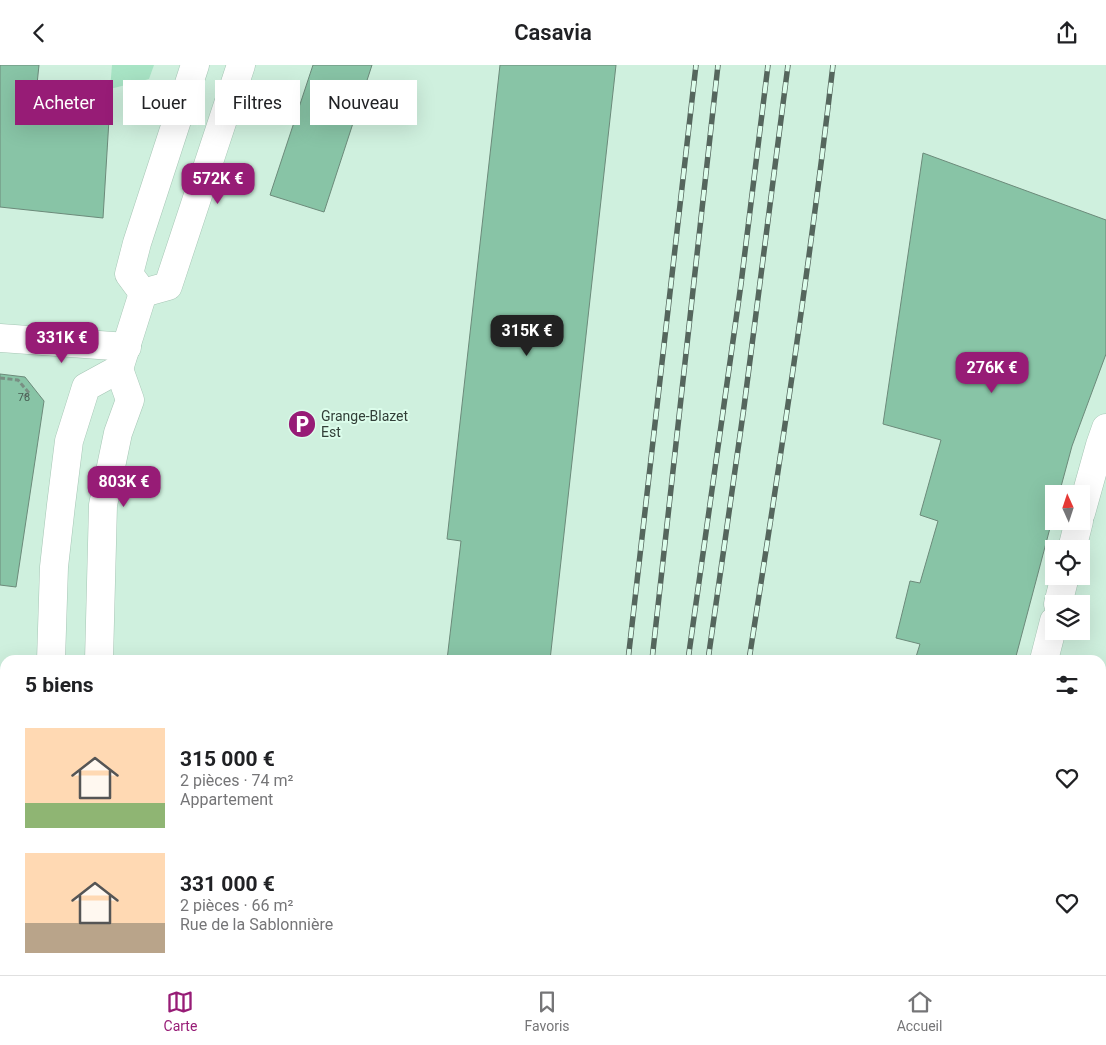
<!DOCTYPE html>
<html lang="fr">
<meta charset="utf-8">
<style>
:root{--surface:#fff;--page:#f2f2f2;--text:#202124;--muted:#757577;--line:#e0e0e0;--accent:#971c76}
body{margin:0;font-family:Roboto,sans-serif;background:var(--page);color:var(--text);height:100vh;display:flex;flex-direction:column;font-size:19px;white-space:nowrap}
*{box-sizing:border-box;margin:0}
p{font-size:16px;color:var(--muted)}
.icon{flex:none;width:28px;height:28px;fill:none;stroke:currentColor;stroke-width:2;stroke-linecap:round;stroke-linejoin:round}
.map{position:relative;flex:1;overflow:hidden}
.drawer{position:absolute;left:0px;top:590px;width:1106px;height:320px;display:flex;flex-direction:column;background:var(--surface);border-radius:15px 15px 0 0;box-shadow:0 5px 20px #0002}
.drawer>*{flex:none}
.banner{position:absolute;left:15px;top:15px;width:500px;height:45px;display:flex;gap:10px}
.needle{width:32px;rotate:357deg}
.controls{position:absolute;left:1045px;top:420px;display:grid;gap:10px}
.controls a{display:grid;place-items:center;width:45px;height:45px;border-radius:0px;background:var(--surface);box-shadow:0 5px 20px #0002;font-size:25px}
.price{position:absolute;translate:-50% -42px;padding:0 11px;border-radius:10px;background:var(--accent);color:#fff;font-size:16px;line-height:32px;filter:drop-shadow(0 1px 2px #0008)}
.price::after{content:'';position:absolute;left:50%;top:30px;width:15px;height:11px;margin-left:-8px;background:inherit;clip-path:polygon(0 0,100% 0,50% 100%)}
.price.active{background:#222;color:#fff}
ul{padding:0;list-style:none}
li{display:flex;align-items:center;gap:15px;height:125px;padding:0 25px}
li span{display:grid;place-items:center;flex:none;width:140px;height:100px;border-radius:0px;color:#555}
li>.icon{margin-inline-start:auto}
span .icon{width:60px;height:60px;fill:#fffc;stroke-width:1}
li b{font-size:21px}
h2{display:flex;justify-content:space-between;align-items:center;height:60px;padding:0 25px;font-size:21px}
.tag{padding:0 18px;border-radius:0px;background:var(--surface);box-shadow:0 5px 20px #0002;font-size:18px;line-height:45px}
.tag.active{background:var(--accent);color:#fff}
header{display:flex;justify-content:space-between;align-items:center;height:65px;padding:0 25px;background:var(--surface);font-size:22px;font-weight:600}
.dock{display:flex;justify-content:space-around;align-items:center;height:70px;border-top:1px solid var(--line);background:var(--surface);font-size:14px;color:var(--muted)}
.dock a{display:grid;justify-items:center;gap:2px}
.dock .active{color:var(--accent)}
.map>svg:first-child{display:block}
</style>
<header><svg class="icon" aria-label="back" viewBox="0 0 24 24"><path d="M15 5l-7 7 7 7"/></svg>Casavia<svg class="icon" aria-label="share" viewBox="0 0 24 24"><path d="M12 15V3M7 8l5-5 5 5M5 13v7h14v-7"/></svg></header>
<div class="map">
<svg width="1106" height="910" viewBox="0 0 1106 910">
<rect width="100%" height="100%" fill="#cff0de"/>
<!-- grass -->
<polygon fill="#a8e4c5" points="112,0 154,0 149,14 110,24"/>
<!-- building -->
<g fill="#88c4a6" stroke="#6c8a7a">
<polygon points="0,0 39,0 36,29 110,38 103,153 0,142"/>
<polygon points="313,0 372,0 324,147 270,130"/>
<polygon points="500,0 616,0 550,595 447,595 461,476 447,474"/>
<polygon points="923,88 1106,155 1106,289 1072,381 1059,429 1054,429 1054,448 1015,595 915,595 920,579 896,573 910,516 920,518 938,456 920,450 941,375 883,359"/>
<polygon points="0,309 25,312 44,336 16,522 0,520"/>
</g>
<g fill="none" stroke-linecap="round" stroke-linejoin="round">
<defs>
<g id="street">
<polyline points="143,228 168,221 241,0"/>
<polyline points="143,228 129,209 137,178 195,0"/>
<polyline points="0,273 127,282"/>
<polyline points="1081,448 1100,380 1106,363"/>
<polyline points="1072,484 1079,456"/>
<polyline points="1058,539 1065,511"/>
<polyline points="51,595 54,502 61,440 69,376 86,322 119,304 143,228"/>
<polyline points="99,595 103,440 118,368 130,335 119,304"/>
<polyline points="1044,595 1054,556"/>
<polyline points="0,636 5,636"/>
<polyline points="1101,683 1106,682"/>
<polyline points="52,905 52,910"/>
<polyline points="103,905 103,910"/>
<polyline points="974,910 975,905"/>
</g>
</defs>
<!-- street casing -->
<use href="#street" stroke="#a6c6b5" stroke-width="29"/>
<!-- path -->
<polyline stroke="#798f83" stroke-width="3" stroke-dasharray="5 2.5" stroke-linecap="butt" points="0,313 18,315 29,328 24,332"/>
<!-- street -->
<use href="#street" stroke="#fff" stroke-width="28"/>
<defs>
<g id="rail">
<polyline points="628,595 696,0"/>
<polyline points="652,595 718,0"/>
<polyline points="688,595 741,219 768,0"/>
<polyline points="708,595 744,342 788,0"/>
<path d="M749,595C780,397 810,199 833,0"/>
<polyline points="593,910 593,905"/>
<polyline points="618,910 618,905"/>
<polyline points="645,910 646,905"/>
<polyline points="666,910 666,905"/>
<polyline points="700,910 700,905"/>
</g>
</defs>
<!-- rail casing -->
<use href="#rail" stroke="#55665d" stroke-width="5.5"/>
<!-- rail -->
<use href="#rail" stroke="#dcfdeb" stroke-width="4" stroke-dasharray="11" stroke-linecap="butt"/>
</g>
<!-- icons -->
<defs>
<symbol id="parking-disc" viewBox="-11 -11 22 22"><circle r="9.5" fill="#971c76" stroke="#dcfdeb"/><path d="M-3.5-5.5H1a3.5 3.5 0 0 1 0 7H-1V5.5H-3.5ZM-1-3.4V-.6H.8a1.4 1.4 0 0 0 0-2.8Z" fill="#fff"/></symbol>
</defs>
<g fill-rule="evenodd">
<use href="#parking-disc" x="286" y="343" width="32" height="32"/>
</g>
<g text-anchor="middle" stroke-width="4" stroke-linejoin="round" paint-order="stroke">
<!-- number labels -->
<g font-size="11" fill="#486054">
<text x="24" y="336">78</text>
</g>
<!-- poi labels -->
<g font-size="14" fill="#323f38" stroke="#dcfdeb" text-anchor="start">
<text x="321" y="356">Grange-Blazet<tspan x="321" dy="16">Est</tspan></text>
</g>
</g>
</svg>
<div class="controls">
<a><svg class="needle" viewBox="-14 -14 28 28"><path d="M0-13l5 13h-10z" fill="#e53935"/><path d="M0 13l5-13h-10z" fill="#757577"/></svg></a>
<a><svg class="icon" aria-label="locate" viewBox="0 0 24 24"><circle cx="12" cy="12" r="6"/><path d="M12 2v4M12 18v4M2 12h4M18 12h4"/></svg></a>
<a><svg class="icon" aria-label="layers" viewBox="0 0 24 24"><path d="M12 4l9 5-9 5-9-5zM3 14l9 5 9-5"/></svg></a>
</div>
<b class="price" style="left:218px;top:140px">572K €</b>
<b class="price active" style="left:527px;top:292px">315K €</b>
<b class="price" style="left:62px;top:299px">331K €</b>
<b class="price" style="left:992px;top:329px">276K €</b>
<b class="price" style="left:124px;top:443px">803K €</b>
<div class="banner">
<a class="tag active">Acheter</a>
<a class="tag">Louer</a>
<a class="tag">Filtres</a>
<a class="tag">Nouveau</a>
</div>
<section class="drawer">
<h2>5 biens<svg class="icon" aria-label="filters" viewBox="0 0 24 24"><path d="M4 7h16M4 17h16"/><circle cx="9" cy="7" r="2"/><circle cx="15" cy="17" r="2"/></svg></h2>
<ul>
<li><span style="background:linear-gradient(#ffd9b3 75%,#8fb573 0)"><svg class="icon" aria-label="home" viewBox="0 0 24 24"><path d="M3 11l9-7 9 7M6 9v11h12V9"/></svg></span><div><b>315 000 €</b><p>2 pièces · 74 m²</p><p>Appartement</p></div><svg class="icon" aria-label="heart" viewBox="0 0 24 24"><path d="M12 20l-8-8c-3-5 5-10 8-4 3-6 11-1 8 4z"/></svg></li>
<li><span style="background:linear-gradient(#ffd9b3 70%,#b9a48a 0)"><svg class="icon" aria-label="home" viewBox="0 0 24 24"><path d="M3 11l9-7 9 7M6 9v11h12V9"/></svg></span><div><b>331 000 €</b><p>2 pièces · 66 m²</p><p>Rue de la Sablonnière</p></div><svg class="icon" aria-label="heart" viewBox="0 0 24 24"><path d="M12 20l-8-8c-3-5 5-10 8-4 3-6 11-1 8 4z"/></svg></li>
</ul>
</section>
</div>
<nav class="dock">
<a class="active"><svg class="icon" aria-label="map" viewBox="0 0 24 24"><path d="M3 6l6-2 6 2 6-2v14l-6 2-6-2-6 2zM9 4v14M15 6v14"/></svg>Carte</a>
<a><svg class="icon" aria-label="saved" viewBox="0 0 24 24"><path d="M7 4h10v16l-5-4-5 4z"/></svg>Favoris</a>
<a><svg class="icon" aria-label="home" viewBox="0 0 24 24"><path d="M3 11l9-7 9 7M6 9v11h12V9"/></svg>Accueil</a>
</nav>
